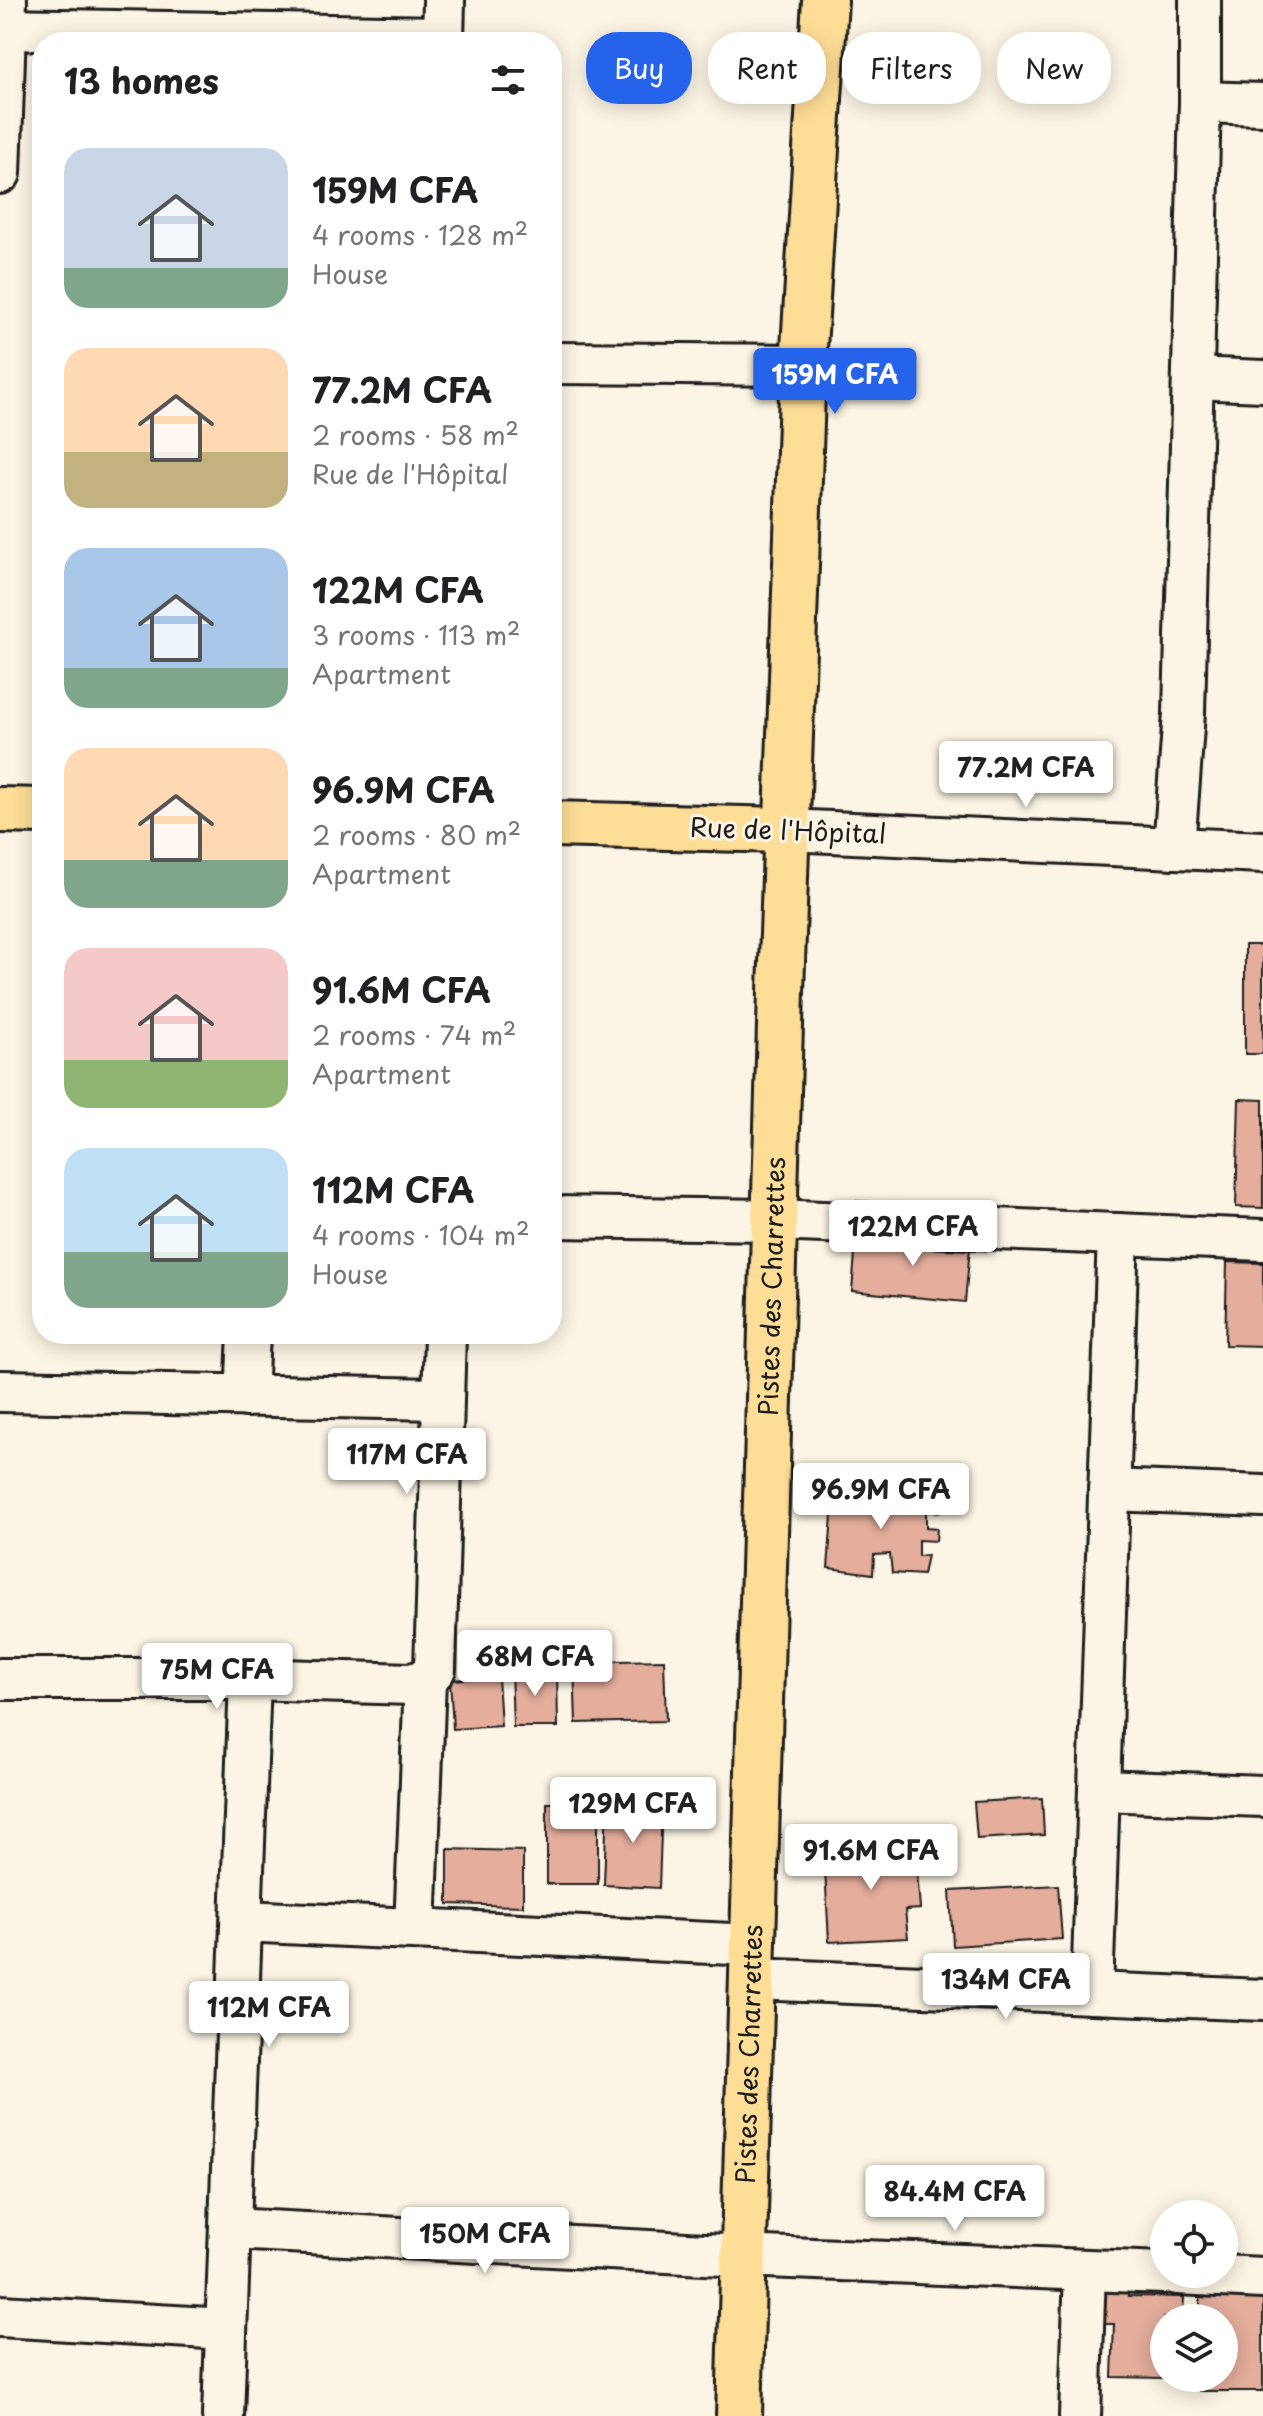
<!DOCTYPE html>
<meta charset="utf-8">
<style>
:root{--surface:#fff;--page:#f6f6f6;--text:#202124;--muted:#757577;--accent:#2563eb}
body{margin:0;font-family:"Playpen Sans",sans-serif;background:var(--page);color:var(--text);height:100vh;display:flex;flex-direction:column;font-size:30px;white-space:nowrap}
*{box-sizing:border-box;margin:0}
p{font-size:26px;color:var(--muted)}
.icon{flex:none;width:44px;height:44px;fill:none;stroke:currentColor;stroke-width:2;stroke-linecap:round;stroke-linejoin:round}
.map{position:relative;flex:1;overflow:hidden}
.panel{position:absolute;left:32px;top:32px;width:530px;height:1312px;display:flex;flex-direction:column;background:var(--surface);border-radius:32px;box-shadow:0 4px 20px #0003}
.panel>*{flex:none}
.banner{position:absolute;left:586px;top:32px;width:556px;height:72px;display:flex;gap:16px}
.tools{position:absolute;left:1150px;top:2200px;display:grid;gap:16px}
.tools a{display:grid;place-items:center;width:88px;height:88px;border-radius:50%;background:var(--surface);box-shadow:0 4px 20px #0003;font-size:40px}
.price{position:absolute;translate:-50% -68px;padding:0 18px;border-radius:8px;background:#fff;color:#222;font-size:26px;line-height:52px;filter:drop-shadow(0 2px 4px #0008)}
.price::after{content:'';position:absolute;left:50%;top:48px;width:24px;height:18px;margin-left:-12px;background:inherit;clip-path:polygon(0 0,100% 0,50% 100%)}
.price.on{background:var(--accent);color:#fff}
ul{padding:0;list-style:none}
li{display:flex;align-items:center;gap:24px;height:200px;padding:0 32px}
li span{display:grid;place-items:center;flex:none;width:224px;height:160px;border-radius:24px;color:#555}
li>.icon{margin-inline-start:auto}
span .icon{width:96px;height:96px;fill:#fffc;stroke-width:1}
li b{font-size:34px}
h2{display:flex;justify-content:space-between;align-items:center;height:96px;padding:0 32px;font-size:34px}
.pill{padding:0 28px;border-radius:32px;background:var(--surface);box-shadow:0 4px 20px #0003;font-size:28px;line-height:72px}
.pill.on{background:var(--accent);color:#fff}
.map>svg:first-child{display:block}
</style>
<div class="map">
<svg width="1263" height="2416" viewBox="0 0 1263 2416">
<rect width="100%" height="100%" fill="#fcf5e5"/>
<filter id="ink" filterUnits="userSpaceOnUse"><feTurbulence type="fractalNoise" baseFrequency=".0125" numOctaves="2"/><feDisplacementMap in="SourceGraphic" scale="16" xChannelSelector="R" yChannelSelector="G"/><feConvolveMatrix kernelMatrix="1 2 1 2 8 2 1 2 1" color-interpolation-filters="sRGB"/></filter>
<g filter="url(#ink)">
<!-- building -->
<g fill="#e4ad9c" stroke="#1c1c1c" stroke-width="2">
<rect x="1245" y="945" width="18" height="109"/>
<polygon points="1239,1099 1263,1100 1263,1208 1236,1207"/>
<polygon points="971,1237 965,1302 852,1291 856,1241"/>
<polygon points="1227,1262 1263,1263 1263,1346 1225,1345"/>
<polygon points="834,1489 879,1492 879,1511 896,1512 897,1491 946,1495 942,1512 926,1511 926,1527 937,1528 936,1541 918,1540 918,1556 927,1555 923,1575 892,1573 890,1554 874,1555 873,1574 828,1568"/>
<polygon points="664,1660 666,1721 576,1723 574,1662"/>
<polygon points="557,1668 558,1727 513,1727 511,1669"/>
<polygon points="498,1677 501,1726 453,1729 450,1680"/>
<polygon points="1042,1798 1044,1835 977,1839 974,1802"/>
<rect x="547" y="1803" width="51" height="81"/>
<polygon points="607,1803 662,1805 659,1888 604,1885"/>
<polygon points="915,1845 920,1909 905,1910 908,1938 829,1942 824,1851"/>
<polygon points="448,1849 523,1851 523,1906 448,1904"/>
<polygon points="1058,1885 1062,1939 953,1946 950,1891"/>
<polygon points="1128,2277 1128,2296 1184,2297 1183,2318 1164,2318 1164,2378 1112,2377 1114,2324 1088,2324 1089,2282"/>
<polygon points="1200,2279 1263,2280 1263,2391 1199,2391 1199,2378 1224,2378 1224,2318 1200,2318"/>
</g>
<g fill="none" stroke-linecap="round" stroke-linejoin="round">
<defs>
<g id="minor">
<polyline points="5,29 443,37"/>
<polyline points="443,42 444,0"/>
<polyline points="1200,102 1263,104"/>
<polyline points="0,173 6,0"/>
<polyline points="552,363 803,365"/>
<polyline points="1193,378 1263,381"/>
<polyline points="787,830 1263,852"/>
<polyline points="1174,848 1184,713 1200,102 1200,0"/>
<polyline points="552,1217 774,1220 1263,1240"/>
<polyline points="0,1391 441,1399"/>
<polyline points="246,1396 249,1334"/>
<polyline points="1109,1490 1263,1496"/>
<polyline points="0,1679 250,1679 411,1684 425,1680 435,1669 445,1334"/>
<polyline points="1099,1790 1263,1796"/>
<polyline points="242,1921 753,1945"/>
<polyline points="415,1929 425,1680"/>
<polyline points="752,1979 1263,2000"/>
<polyline points="1092,1993 1118,1234"/>
<polyline points="231,2229 743,2256 1164,2273"/>
<polyline points="1177,2274 1263,2278"/>
<polyline points="0,2316 226,2329"/>
<polyline points="223,2416 250,1679"/>
<polyline points="1080,2416 1085,2270"/>
</g>
<g id="major">
<polyline points="0,810 42,811"/>
<polyline points="552,824 787,830"/>
<path id="s1" d="M739,2416L781,991L803,365L825,0"/>
</g>
</defs>
<!-- minor casing -->
<use href="#minor" stroke="#1c1c1c" stroke-width="46"/>
<!-- major casing -->
<use href="#major" stroke="#1c1c1c" stroke-width="50"/>
<!-- minor -->
<use href="#minor" stroke="#fcf5e5" stroke-width="40"/>
<!-- major -->
<use href="#major" stroke="#fedd96" stroke-width="44"/>
</g>
</g>
<g text-anchor="middle" stroke-width="6" stroke-linejoin="round" paint-order="stroke">
<!-- street labels -->
<g font-size="26" fill="#1c1c1c" stroke="#fcf5e5">
<text transform="translate(788 831) rotate(2)" y="9">Rue de l'Hôpital</text>
<text dy="9" stroke="none"><textPath href="#s1" startOffset="1130">Pistes des Charrettes</textPath></text>
<text dy="9" stroke="none"><textPath href="#s1" startOffset="362">Pistes des Charrettes</textPath></text>
</g>
</g>
</svg>
<div class="tools">
<a><svg class="icon" aria-label="locate" viewBox="0 0 24 24"><circle cx="12" cy="12" r="6"/><path d="M12 2v4M12 18v4M2 12h4M18 12h4"/></svg></a>
<a><svg class="icon" aria-label="layers" viewBox="0 0 24 24"><path d="M12 4l9 5-9 5-9-5zM3 14l9 5 9-5"/></svg></a>
</div>
<b class="price on" style="left:835px;top:416px">159M CFA</b>
<b class="price" style="left:1026px;top:809px">77.2M CFA</b>
<b class="price" style="left:913px;top:1268px">122M CFA</b>
<b class="price" style="left:407px;top:1496px">117M CFA</b>
<b class="price" style="left:881px;top:1531px">96.9M CFA</b>
<b class="price" style="left:535px;top:1698px">68M CFA</b>
<b class="price" style="left:217px;top:1711px">75M CFA</b>
<b class="price" style="left:633px;top:1845px">129M CFA</b>
<b class="price" style="left:871px;top:1892px">91.6M CFA</b>
<b class="price" style="left:1006px;top:2021px">134M CFA</b>
<b class="price" style="left:269px;top:2049px">112M CFA</b>
<b class="price" style="left:955px;top:2233px">84.4M CFA</b>
<b class="price" style="left:485px;top:2275px">150M CFA</b>
<div class="banner">
<a class="pill on">Buy</a>
<a class="pill">Rent</a>
<a class="pill">Filters</a>
<a class="pill">New</a>
</div>
<section class="panel">
<h2>13 homes<svg class="icon" aria-label="filters" viewBox="0 0 24 24"><path d="M4 7h16M4 17h16"/><circle cx="9" cy="7" r="2"/><circle cx="15" cy="17" r="2"/></svg></h2>
<ul>
<li><span style="background:linear-gradient(#c9d6e8 75%,#7fa58c 0)"><svg class="icon" aria-label="home" viewBox="0 0 24 24"><path d="M3 11l9-7 9 7M6 9v11h12V9"/></svg></span><div><b>159M CFA</b><p>4 rooms · 128 m²</p><p>House</p></div></li>
<li><span style="background:linear-gradient(#ffd9b3 65%,#c2b280 0)"><svg class="icon" aria-label="home" viewBox="0 0 24 24"><path d="M3 11l9-7 9 7M6 9v11h12V9"/></svg></span><div><b>77.2M CFA</b><p>2 rooms · 58 m²</p><p>Rue de l'Hôpital</p></div></li>
<li><span style="background:linear-gradient(#a9c7e8 75%,#7fa58c 0)"><svg class="icon" aria-label="home" viewBox="0 0 24 24"><path d="M3 11l9-7 9 7M6 9v11h12V9"/></svg></span><div><b>122M CFA</b><p>3 rooms · 113 m²</p><p>Apartment</p></div></li>
<li><span style="background:linear-gradient(#ffd9b3 70%,#7fa58c 0)"><svg class="icon" aria-label="home" viewBox="0 0 24 24"><path d="M3 11l9-7 9 7M6 9v11h12V9"/></svg></span><div><b>96.9M CFA</b><p>2 rooms · 80 m²</p><p>Apartment</p></div></li>
<li><span style="background:linear-gradient(#f6c9c9 70%,#8fb573 0)"><svg class="icon" aria-label="home" viewBox="0 0 24 24"><path d="M3 11l9-7 9 7M6 9v11h12V9"/></svg></span><div><b>91.6M CFA</b><p>2 rooms · 74 m²</p><p>Apartment</p></div></li>
<li><span style="background:linear-gradient(#bfe0f5 65%,#7fa58c 0)"><svg class="icon" aria-label="home" viewBox="0 0 24 24"><path d="M3 11l9-7 9 7M6 9v11h12V9"/></svg></span><div><b>112M CFA</b><p>4 rooms · 104 m²</p><p>House</p></div></li>
</ul>
</section>
</div>
